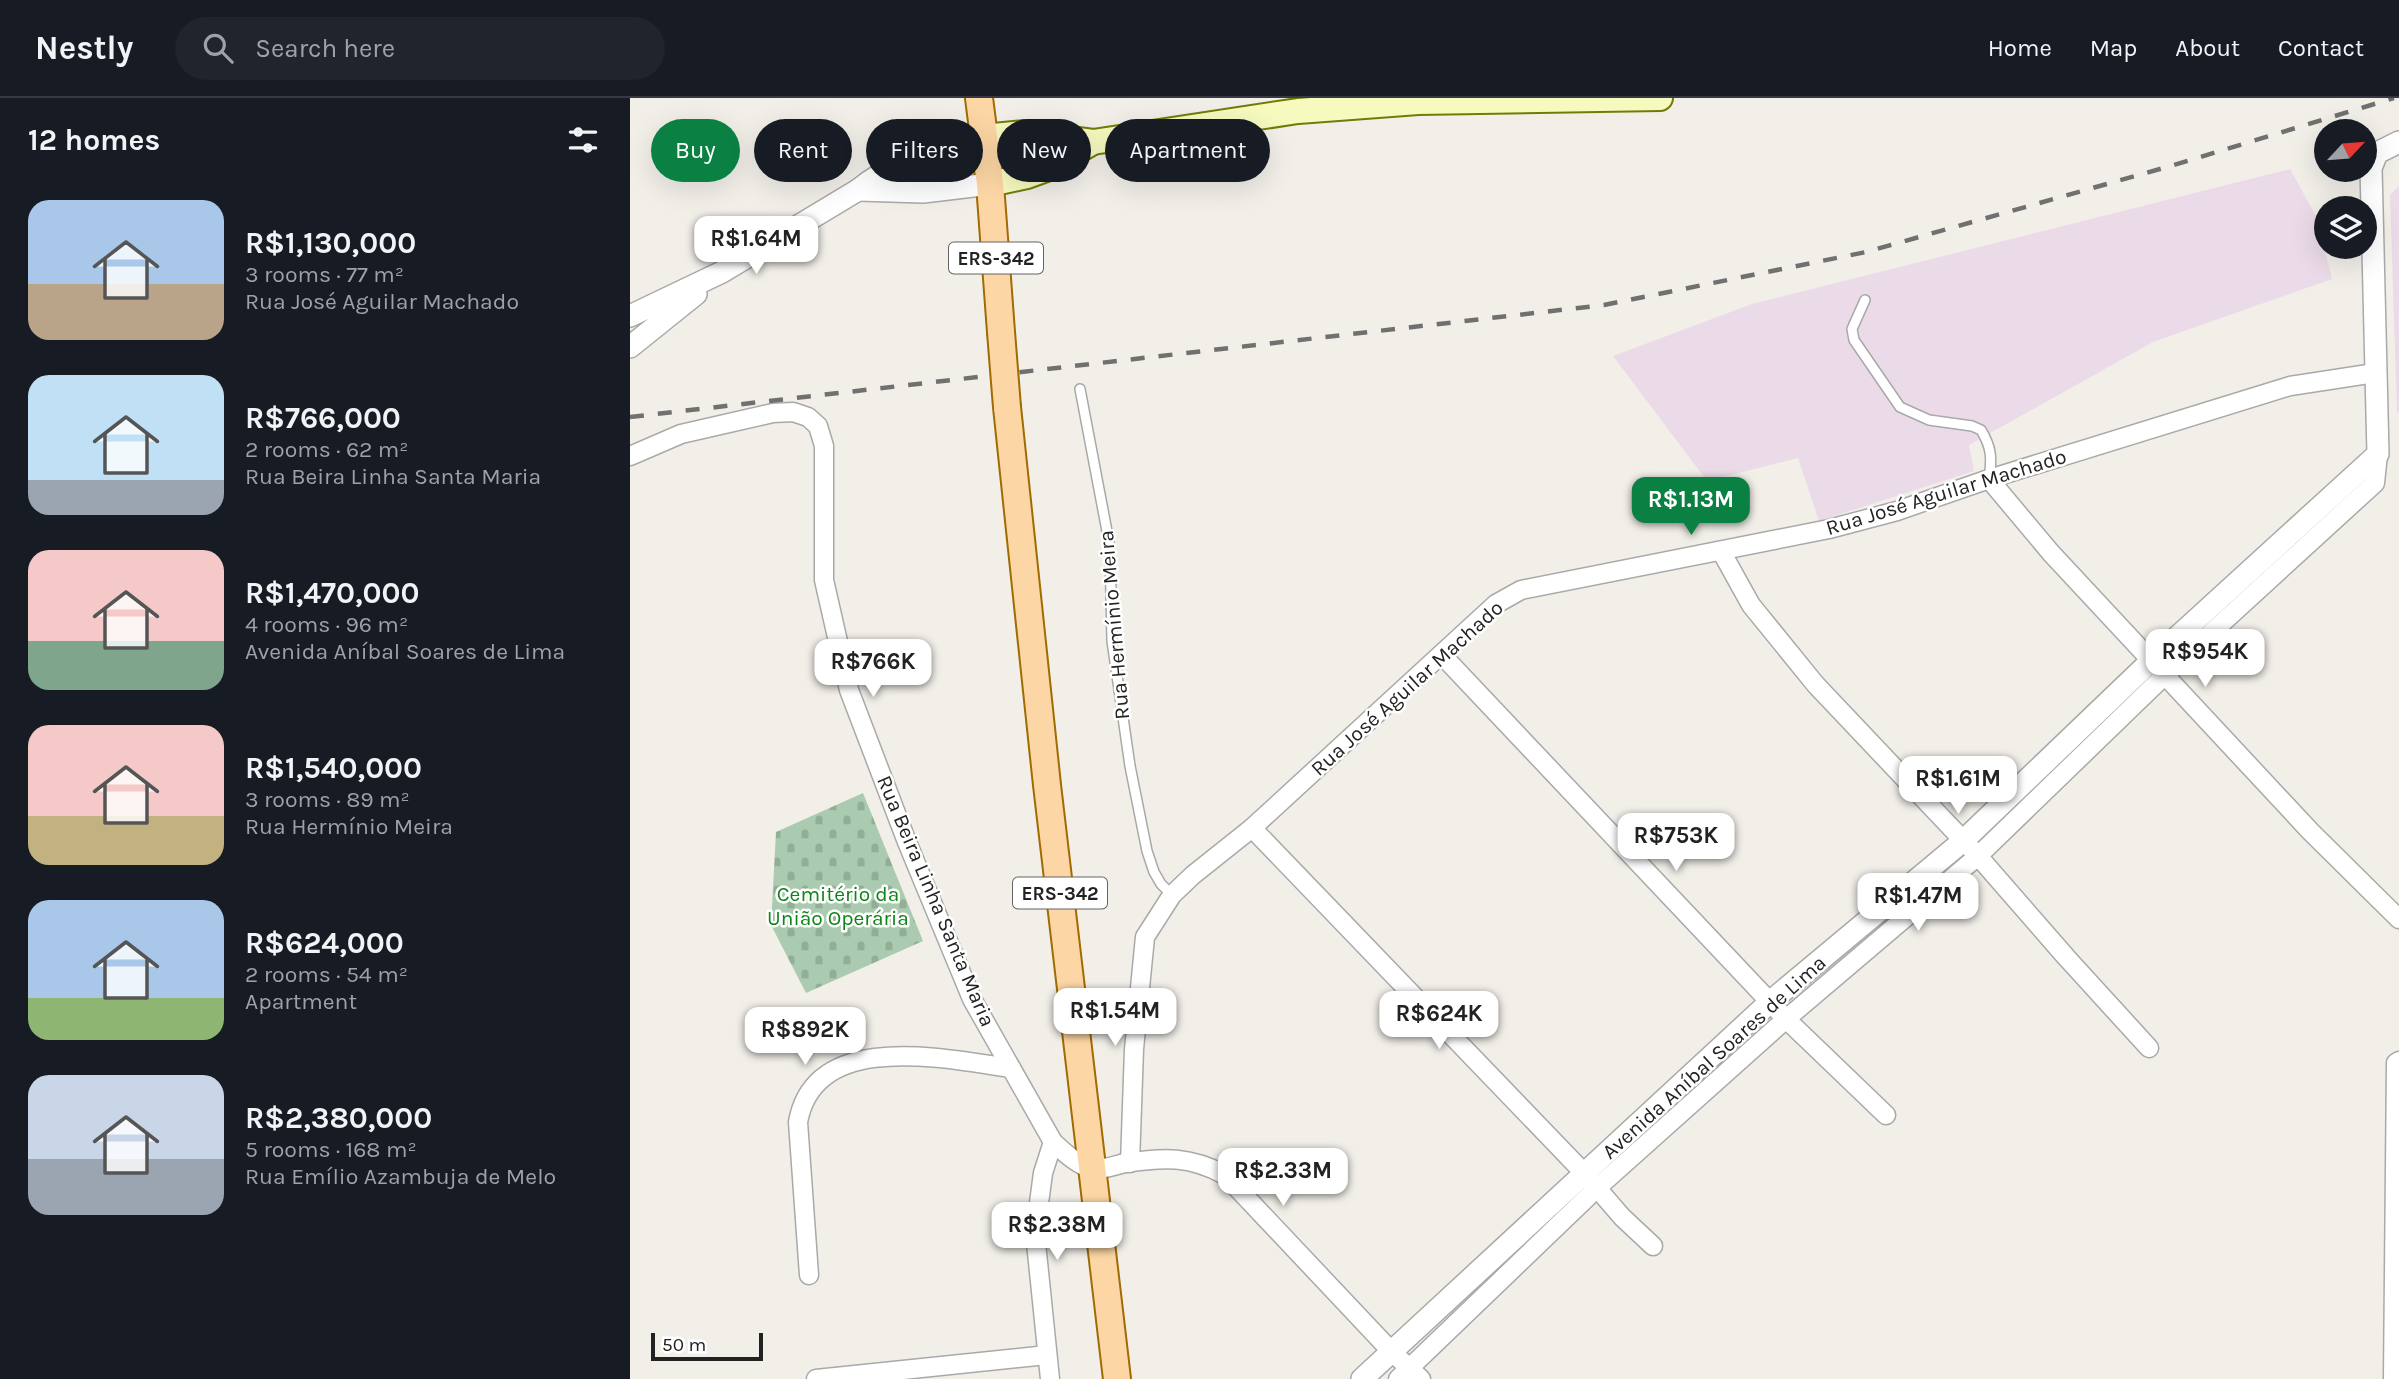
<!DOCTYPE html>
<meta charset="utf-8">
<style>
:root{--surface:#171b24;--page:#20242c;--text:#f1f3f6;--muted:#9ea1a6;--line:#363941;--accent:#0b8043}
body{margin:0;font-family:Karla,sans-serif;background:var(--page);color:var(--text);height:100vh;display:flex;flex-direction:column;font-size:26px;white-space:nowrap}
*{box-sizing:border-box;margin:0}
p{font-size:23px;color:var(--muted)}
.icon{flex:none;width:38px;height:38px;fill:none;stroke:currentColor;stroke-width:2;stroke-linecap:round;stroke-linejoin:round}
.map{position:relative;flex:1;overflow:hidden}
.side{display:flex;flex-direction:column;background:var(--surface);width:630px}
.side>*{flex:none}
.guide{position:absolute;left:21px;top:21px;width:665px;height:63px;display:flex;gap:14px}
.needle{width:46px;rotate:64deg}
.buttons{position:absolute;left:1684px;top:21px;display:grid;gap:14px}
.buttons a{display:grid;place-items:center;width:63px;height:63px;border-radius:50%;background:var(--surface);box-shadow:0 7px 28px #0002;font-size:35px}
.scale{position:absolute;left:21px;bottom:18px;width:112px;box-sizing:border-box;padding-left:7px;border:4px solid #222;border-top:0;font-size:19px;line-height:24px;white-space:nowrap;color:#222;-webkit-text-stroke:5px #fff;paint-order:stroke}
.price{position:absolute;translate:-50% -60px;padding:0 16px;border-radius:14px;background:#fff;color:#222;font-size:23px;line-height:46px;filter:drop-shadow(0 2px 4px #0008)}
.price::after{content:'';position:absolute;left:50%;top:42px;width:21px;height:16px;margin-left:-10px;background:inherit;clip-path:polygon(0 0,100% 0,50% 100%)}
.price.selected{background:var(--accent);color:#fff}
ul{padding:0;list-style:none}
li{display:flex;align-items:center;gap:21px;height:175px;padding:0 28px}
li span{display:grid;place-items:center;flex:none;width:196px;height:140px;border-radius:21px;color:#555}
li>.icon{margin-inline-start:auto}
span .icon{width:84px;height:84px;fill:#fffc;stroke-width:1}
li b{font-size:30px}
h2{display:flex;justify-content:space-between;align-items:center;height:84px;padding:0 28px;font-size:30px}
.chip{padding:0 24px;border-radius:32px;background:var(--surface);box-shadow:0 7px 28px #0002;font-size:24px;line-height:63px}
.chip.selected{background:var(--accent);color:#fff}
header{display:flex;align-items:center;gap:42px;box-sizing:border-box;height:98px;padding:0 35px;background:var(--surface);border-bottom:2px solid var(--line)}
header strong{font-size:33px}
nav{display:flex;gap:38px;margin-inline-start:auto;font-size:24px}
.search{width:490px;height:63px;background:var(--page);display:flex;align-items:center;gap:18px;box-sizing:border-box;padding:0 24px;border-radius:38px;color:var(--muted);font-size:26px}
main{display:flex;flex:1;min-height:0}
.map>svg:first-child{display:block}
</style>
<header>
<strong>Nestly</strong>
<div class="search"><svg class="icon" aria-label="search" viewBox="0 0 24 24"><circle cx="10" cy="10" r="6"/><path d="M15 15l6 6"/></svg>Search here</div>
<nav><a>Home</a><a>Map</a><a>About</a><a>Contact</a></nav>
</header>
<main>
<section class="side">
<h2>12 homes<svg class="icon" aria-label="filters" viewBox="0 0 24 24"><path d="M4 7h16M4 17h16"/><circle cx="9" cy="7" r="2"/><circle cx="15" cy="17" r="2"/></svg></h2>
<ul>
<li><span style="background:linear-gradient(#a9c7e8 60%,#b9a48a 0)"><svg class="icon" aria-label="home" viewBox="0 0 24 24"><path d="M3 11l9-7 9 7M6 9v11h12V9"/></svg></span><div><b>R$1,130,000</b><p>3 rooms · 77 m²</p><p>Rua José Aguilar Machado</p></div></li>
<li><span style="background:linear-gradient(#bfe0f5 75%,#9aa5b1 0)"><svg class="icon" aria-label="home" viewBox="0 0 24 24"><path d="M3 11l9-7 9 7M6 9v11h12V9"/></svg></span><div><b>R$766,000</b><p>2 rooms · 62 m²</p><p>Rua Beira Linha Santa Maria</p></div></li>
<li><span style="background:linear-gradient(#f6c9c9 65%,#7fa58c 0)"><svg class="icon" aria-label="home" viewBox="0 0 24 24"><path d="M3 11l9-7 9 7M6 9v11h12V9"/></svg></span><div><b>R$1,470,000</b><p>4 rooms · 96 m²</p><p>Avenida Aníbal Soares de Lima</p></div></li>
<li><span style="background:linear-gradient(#f6c9c9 65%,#c2b280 0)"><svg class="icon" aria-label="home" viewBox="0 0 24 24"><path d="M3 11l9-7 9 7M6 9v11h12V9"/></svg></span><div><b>R$1,540,000</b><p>3 rooms · 89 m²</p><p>Rua Hermínio Meira</p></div></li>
<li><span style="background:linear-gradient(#a9c7e8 70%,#8fb573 0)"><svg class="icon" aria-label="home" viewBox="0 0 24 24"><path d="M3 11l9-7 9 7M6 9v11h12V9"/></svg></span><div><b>R$624,000</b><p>2 rooms · 54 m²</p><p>Apartment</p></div></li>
<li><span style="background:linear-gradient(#c9d6e8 60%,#9aa5b1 0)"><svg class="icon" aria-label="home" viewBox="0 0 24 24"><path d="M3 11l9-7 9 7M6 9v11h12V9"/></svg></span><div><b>R$2,380,000</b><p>5 rooms · 168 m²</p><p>Rua Emílio Azambuja de Melo</p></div></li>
</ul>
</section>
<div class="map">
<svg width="1769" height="1281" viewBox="0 0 1769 1281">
<defs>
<pattern id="cemetery-stones" width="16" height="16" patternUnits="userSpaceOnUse" patternTransform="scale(1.75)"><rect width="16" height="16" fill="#aacbaf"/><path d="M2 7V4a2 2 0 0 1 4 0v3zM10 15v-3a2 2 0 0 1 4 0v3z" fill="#92ae96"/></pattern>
</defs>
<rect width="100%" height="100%" fill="#f2efe9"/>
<!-- industrial -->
<g fill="#ebdbe8">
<polygon points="1660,71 1687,120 1702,181 1523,244 1339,347 1344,373 1189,423 1168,360 1077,383 983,258 1122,206"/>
<polygon points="1769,88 1769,314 1767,315 1760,97"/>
</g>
<!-- cemetery -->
<polygon fill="url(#cemetery-stones)" points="233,695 293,843 176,895 141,827 146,734"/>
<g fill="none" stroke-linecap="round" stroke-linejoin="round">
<defs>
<g id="service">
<path d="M1235,202L1222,231L1224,242L1270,309L1299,322L1342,328L1351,332C1362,350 1362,361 1359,381"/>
<polyline points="450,291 480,449 482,543 500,668 517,753 524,774 531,786 542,797"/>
</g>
<g id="minor">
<path d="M0,358L51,336L143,315L163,314L178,319L188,328L194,348V482L219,592L277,744L342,901L423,1044C434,1054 448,1068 463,1071C472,1072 486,1067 495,1065C534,1059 560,1058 595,1077L761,1253L791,1281"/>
<polyline points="1359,381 1421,455 1680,733 1769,821"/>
<polyline points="1091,453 1121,507 1186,587 1348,758 1436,859 1519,950"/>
<polyline points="812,557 1156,921 1256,1017"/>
<polyline points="622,730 955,1076 992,1119 1023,1148"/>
<polyline points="500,1065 504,951 515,839 542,797 563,777 622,730 866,506 891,492 1199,431 1267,413 1359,381 1660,288 1745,275"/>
<path d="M179,1177L168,1024C185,931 316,961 381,970"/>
<polyline points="186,1281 417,1257"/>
<polyline points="420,1281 405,1135 413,1075 423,1044"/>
<polyline points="768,1281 967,1090 1156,921 1348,758 1535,577 1745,385 1748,356"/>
<polyline points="1763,1281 1766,965 1769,963"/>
</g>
<g id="tertiary">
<polyline points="228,92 293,94 360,86"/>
<path d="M0,218L92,174L228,92C266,61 307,53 353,39"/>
<polyline points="0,249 66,196"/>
<polyline points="732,1281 1141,903 1333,743 1522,562 1748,356 1741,70 1747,55 1769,44"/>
</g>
<g id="secondary">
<polyline points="353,39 395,35 463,44 668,13 788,4 1030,0"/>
<polyline points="360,86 397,78 419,70 463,44"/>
</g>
<g id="primary">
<polyline points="349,0 360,86 371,234"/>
<polyline points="377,309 417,687 487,1281"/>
</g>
</defs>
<!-- service casing -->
<use href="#service" stroke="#a9a9a9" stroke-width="12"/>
<!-- minor casing -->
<use href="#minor" stroke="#a9a9a9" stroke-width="21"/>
<!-- tertiary casing -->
<use href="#tertiary" stroke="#a9a9a9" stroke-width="24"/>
<!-- secondary casing -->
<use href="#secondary" stroke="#707d05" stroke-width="28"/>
<!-- primary casing -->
<use href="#primary" stroke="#a06b00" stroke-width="30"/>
<!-- service -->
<use href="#service" stroke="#fff" stroke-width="9"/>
<!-- minor -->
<use href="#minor" stroke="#fff" stroke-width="18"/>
<!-- tertiary -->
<use href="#tertiary" stroke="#fff" stroke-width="21"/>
<!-- secondary -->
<use href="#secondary" stroke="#f7fabf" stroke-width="24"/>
<!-- primary -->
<use href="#primary" stroke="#fcd6a4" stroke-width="26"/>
<!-- rail -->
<polyline stroke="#707070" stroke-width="4.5" stroke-dasharray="14 14" stroke-linecap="butt" points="0,319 974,207 1236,154 1544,67 1764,0"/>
<defs>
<polyline id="primary-bridge" points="371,234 377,309"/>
</defs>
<!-- primary-bridge casing -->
<use href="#primary-bridge" stroke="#a06b00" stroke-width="30" stroke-linecap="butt"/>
<!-- primary-bridge -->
<use href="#primary-bridge" stroke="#fcd6a4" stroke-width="26"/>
</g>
<g text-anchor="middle" stroke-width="5" stroke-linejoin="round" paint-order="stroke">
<!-- shield labels -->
<g fill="#fff" stroke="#646464" stroke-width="2">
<rect x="319" y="144.5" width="94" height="31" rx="5"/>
<rect x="383" y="779.5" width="94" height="31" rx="5"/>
</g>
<g font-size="19" font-weight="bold" fill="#222">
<text x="366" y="167">ERS-342</text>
<text x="430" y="802">ERS-342</text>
</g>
<!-- street labels -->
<g font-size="21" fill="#222" stroke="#fff">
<text transform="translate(1316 394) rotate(-17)" y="7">Rua José Aguilar Machado</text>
<text transform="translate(484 527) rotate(-95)" y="7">Rua Hermínio Meira</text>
<text transform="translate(777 590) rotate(-42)" y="7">Rua José Aguilar Machado</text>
<text transform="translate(306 803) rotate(67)" y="7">Rua Beira Linha Santa Maria</text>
<text transform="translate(1084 959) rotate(-42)" y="7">Avenida Aníbal Soares de Lima</text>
</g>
<!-- park labels -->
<g font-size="21" fill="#0c8416" stroke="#fff">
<text x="208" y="803">Cemitério da<tspan x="208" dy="24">União Operária</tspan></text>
</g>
</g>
</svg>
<div class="buttons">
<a><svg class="needle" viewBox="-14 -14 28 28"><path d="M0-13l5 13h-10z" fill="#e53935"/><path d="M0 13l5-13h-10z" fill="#9ea1a6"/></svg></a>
<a><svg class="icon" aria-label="layers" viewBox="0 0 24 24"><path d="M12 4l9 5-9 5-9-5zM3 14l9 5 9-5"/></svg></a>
</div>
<div class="scale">50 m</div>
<b class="price" style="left:126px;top:178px">R$1.64M</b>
<b class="price selected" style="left:1061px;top:439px">R$1.13M</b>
<b class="price" style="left:1575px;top:591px">R$954K</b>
<b class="price" style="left:243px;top:601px">R$766K</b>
<b class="price" style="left:1328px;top:718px">R$1.61M</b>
<b class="price" style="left:1046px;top:775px">R$753K</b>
<b class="price" style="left:1288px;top:835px">R$1.47M</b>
<b class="price" style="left:485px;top:950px">R$1.54M</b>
<b class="price" style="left:809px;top:953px">R$624K</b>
<b class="price" style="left:175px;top:969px">R$892K</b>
<b class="price" style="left:653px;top:1110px">R$2.33M</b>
<b class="price" style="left:427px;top:1164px">R$2.38M</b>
<div class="guide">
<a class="chip selected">Buy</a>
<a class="chip">Rent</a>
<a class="chip">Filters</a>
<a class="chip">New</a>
<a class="chip">Apartment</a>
</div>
</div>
</main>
